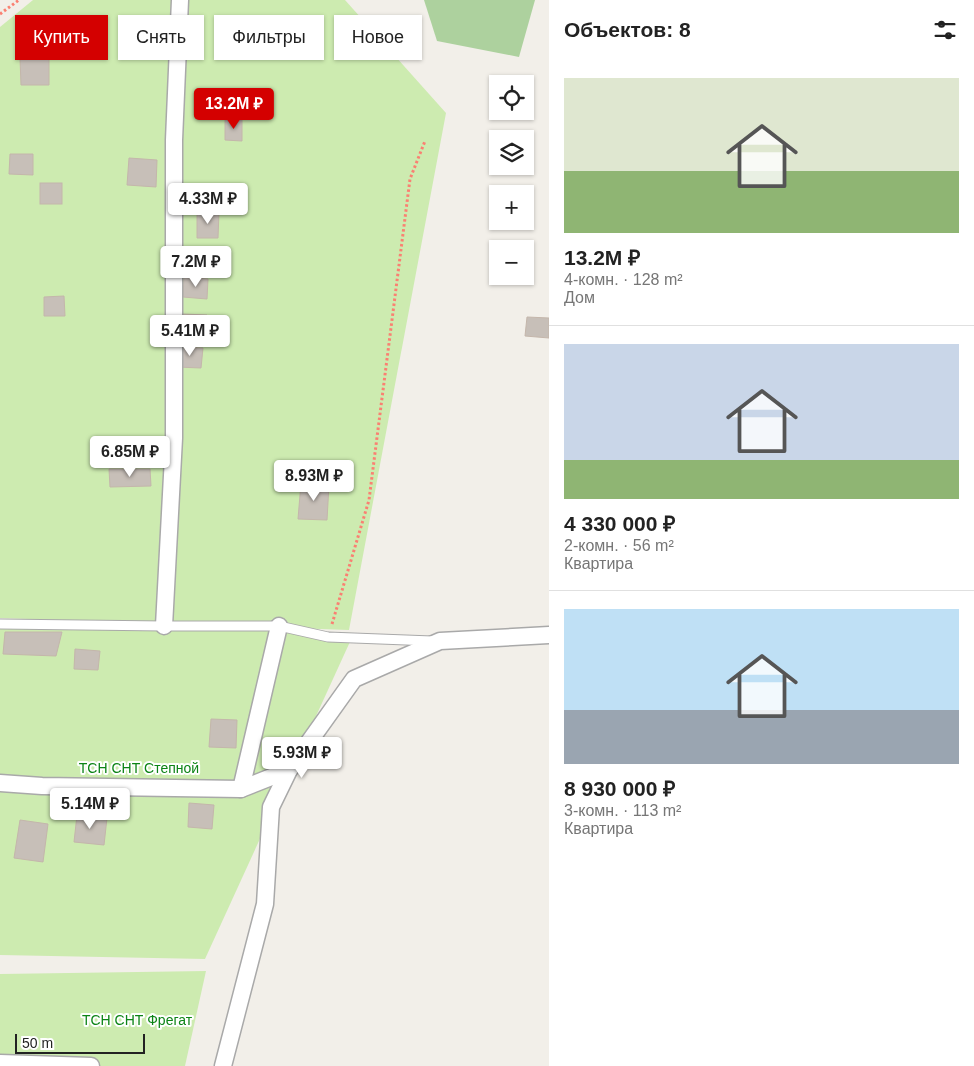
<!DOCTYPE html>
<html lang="ru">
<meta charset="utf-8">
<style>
:root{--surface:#fff;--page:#f2f2f2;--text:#222;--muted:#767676;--line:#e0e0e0;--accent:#d40000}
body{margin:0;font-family:Arial,sans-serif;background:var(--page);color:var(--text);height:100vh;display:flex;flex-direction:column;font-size:19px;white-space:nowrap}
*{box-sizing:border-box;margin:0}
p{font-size:16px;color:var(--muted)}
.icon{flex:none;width:28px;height:28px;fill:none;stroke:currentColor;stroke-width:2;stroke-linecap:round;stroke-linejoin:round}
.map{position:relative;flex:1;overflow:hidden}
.sheet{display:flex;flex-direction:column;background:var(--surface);width:425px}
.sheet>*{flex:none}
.hud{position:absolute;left:15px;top:15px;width:459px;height:45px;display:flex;gap:10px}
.fabs{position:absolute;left:489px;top:75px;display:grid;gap:10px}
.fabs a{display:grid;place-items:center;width:45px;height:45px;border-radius:0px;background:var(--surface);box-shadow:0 1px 4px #0004;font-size:25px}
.scale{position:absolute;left:15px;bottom:12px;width:130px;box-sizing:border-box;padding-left:5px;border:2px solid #222;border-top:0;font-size:14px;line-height:18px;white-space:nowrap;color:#222;-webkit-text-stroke:4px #fff;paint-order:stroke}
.price{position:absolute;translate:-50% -42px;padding:0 11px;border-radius:5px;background:#fff;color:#222;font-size:16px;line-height:32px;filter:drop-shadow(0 1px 2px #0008)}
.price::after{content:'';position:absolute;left:50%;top:30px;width:15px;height:11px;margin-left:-8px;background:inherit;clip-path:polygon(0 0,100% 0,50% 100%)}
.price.current{background:var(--accent);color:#fff}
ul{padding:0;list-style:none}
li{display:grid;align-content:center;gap:10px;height:265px;padding:0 15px}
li+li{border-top:1px solid var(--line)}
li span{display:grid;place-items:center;height:155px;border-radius:0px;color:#555}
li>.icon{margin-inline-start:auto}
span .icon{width:90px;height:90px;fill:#fffc;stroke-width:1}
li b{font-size:21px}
h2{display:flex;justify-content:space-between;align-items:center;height:60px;padding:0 15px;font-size:21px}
.chip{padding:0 18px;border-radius:0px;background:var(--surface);box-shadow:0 1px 4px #0004;font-size:18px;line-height:45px}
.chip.current{background:var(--accent);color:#fff}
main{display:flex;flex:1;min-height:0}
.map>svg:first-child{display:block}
</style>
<main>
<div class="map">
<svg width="549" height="1066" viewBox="0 0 549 1066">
<rect width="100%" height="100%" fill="#f2efe9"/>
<!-- grass -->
<g fill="#cdebb0">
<polygon points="33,0 345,0 446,113 349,630 0,618 0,27"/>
<polygon points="0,625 354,633 205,959 0,955"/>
<polygon points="206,971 185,1066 0,1066 0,974"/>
</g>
<!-- forest -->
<polygon fill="#add19e" points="424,0 535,0 519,57 437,41"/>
<!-- building -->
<g fill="#c7bfb8" stroke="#c4b6ab">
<polygon points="20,58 49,58 49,85 21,85"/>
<polygon points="225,120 242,120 242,141 225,140"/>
<polygon points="10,154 33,154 33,175 9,174"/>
<polygon points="129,158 157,160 156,187 127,185"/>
<rect x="40" y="183" width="22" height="21"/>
<polygon points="197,212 219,212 218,238 197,238"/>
<polygon points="184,277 208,279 207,299 183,297"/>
<polygon points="64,296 65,316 44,316 44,297"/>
<polygon points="182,314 207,315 206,335 181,333"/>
<polygon points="527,317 549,318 549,338 525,336"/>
<polygon points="178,347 203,348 201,368 177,367"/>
<polygon points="109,469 150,469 151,486 110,487"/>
<polygon points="301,483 329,485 327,520 298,519"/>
<polygon points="5,632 62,632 56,656 3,654"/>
<polygon points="75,649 100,651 98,670 74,669"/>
<polygon points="211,719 237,720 236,748 209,747"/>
<polygon points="189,803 214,805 212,829 188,827"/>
<polygon points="77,815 107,818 104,845 74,842"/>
<polygon points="20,820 48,824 43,862 14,858"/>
</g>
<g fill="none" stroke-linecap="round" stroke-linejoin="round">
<defs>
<polyline id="lane" points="0,624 164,626 279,626 328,637 432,641"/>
<g id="street">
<polyline points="164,626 174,438 174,140 180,0"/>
<polyline points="0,783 42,786 241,789 289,770"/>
<polyline points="241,789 279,626"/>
<polyline points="0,1063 91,1066"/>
<polyline points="223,1066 265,904 271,807 289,770 354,679 440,641 549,635"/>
</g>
</defs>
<!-- lane casing -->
<use href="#lane" stroke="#a9a9a9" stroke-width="11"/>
<!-- street casing -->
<use href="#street" stroke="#a9a9a9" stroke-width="19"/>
<!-- path -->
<g stroke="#fa8072" stroke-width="3" stroke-dasharray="2.5 2.5" stroke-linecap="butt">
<polyline points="0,14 19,0"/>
<polyline points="332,624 369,500 410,179 425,141"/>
</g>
<!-- lane -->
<use href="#lane" stroke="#fff" stroke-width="9"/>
<!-- street -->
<use href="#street" stroke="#fff" stroke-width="16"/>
</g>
<g text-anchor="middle" stroke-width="4" stroke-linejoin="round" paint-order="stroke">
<!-- park labels -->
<g font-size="14" fill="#0c8416" stroke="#fff">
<text x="139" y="773">ТСН СНТ Степной</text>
<text x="137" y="1025">ТСН СНТ Фрегат</text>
</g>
</g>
</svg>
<div class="fabs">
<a><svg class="icon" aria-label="locate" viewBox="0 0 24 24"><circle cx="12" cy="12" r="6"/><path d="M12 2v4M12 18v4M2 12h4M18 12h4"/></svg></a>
<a><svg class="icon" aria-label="layers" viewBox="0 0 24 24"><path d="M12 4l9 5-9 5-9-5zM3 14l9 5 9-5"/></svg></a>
<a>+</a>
<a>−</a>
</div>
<div class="scale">50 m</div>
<b class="price current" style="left:234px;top:130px">13.2M ₽</b>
<b class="price" style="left:208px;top:225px">4.33M ₽</b>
<b class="price" style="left:196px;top:288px">7.2M ₽</b>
<b class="price" style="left:190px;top:357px">5.41M ₽</b>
<b class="price" style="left:130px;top:478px">6.85M ₽</b>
<b class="price" style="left:314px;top:502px">8.93M ₽</b>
<b class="price" style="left:302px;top:779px">5.93M ₽</b>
<b class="price" style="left:90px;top:830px">5.14M ₽</b>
<div class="hud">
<a class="chip current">Купить</a>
<a class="chip">Снять</a>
<a class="chip">Фильтры</a>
<a class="chip">Новое</a>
</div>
</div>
<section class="sheet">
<h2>Объектов: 8<svg class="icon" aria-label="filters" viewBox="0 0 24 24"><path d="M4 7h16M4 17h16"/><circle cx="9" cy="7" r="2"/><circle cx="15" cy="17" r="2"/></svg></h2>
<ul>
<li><span style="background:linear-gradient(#dfe7d0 60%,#8fb573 0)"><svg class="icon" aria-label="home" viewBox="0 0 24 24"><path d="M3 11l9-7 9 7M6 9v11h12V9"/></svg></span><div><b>13.2M ₽</b><p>4-комн. · 128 m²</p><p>Дом</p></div></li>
<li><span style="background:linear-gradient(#c9d6e8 75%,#8fb573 0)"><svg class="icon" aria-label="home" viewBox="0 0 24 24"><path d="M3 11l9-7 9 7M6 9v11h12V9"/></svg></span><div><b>4 330 000 ₽</b><p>2-комн. · 56 m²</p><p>Квартира</p></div></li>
<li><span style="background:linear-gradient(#bfe0f5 65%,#9aa5b1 0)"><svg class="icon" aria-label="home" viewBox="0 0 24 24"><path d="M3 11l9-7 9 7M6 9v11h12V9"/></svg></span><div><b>8 930 000 ₽</b><p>3-комн. · 113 m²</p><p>Квартира</p></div></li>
</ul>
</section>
</main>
